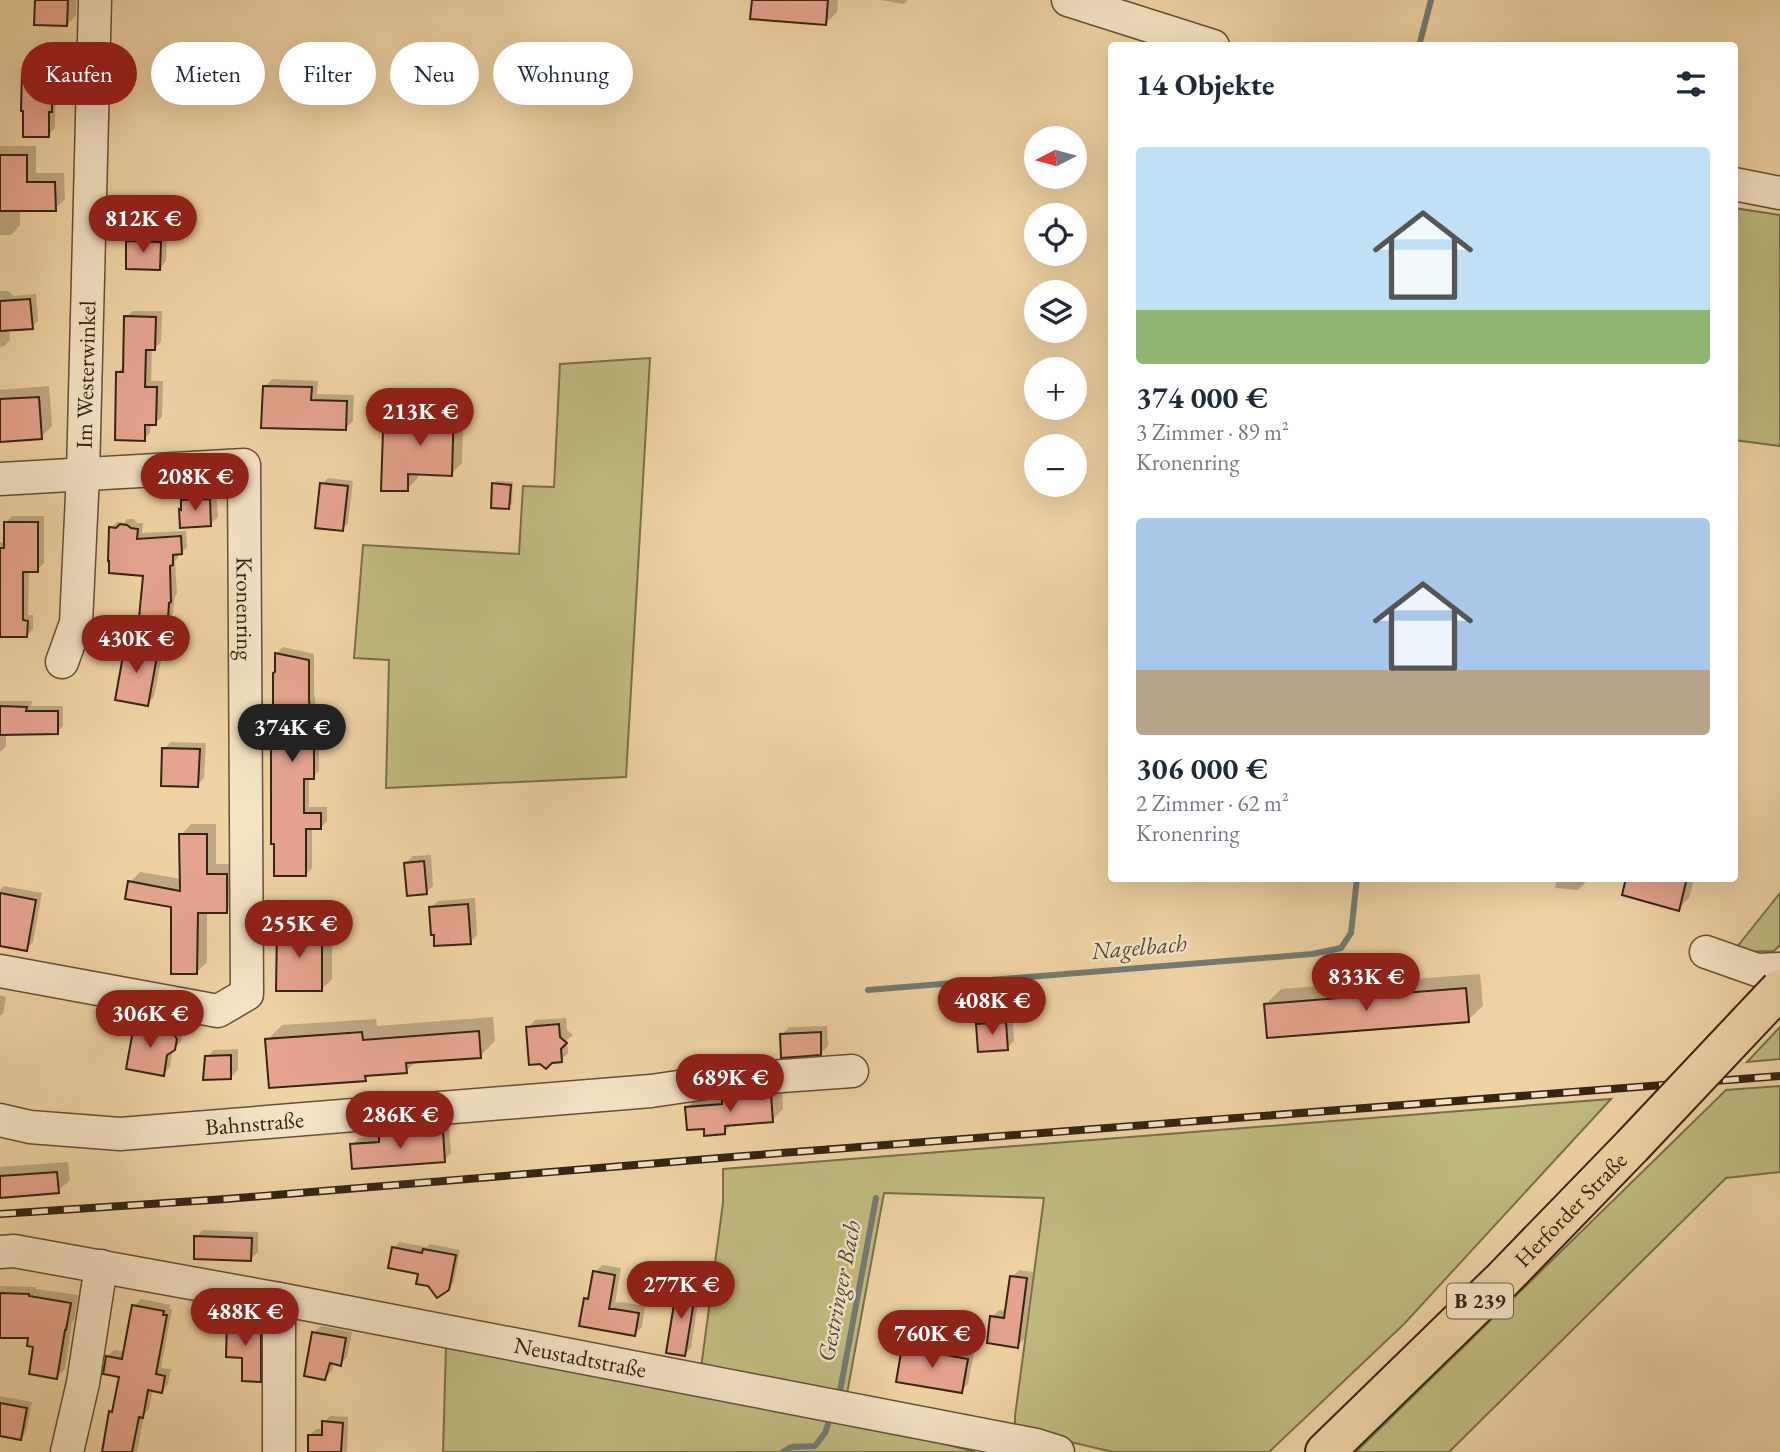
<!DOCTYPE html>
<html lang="de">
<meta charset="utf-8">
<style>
:root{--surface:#fff;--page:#f2f2f3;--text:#1f2937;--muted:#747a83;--accent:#8f2418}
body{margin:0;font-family:"EB Garamond",serif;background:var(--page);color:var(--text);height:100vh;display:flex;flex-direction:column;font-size:26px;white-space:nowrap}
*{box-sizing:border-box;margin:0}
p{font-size:23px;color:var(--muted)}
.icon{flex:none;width:38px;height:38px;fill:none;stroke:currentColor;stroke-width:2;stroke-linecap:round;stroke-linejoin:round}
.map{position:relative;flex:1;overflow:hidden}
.panel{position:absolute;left:1108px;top:42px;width:630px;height:840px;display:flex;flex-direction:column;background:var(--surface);border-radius:7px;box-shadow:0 7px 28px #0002}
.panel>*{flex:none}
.guide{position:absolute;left:21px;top:42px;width:665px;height:63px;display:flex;gap:14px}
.needle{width:46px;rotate:264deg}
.buttons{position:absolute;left:1024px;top:126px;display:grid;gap:14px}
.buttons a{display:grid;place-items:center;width:63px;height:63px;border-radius:50%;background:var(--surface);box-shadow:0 7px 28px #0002;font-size:35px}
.price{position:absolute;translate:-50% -60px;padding:0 16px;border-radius:24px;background:var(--accent);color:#fff;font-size:23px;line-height:46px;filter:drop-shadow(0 2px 4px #0008)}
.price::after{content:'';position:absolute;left:50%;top:42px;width:21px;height:16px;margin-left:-10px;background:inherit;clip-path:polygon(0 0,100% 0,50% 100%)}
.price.current{background:#222;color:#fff}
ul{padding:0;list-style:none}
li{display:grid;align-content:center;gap:14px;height:371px;padding:0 28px}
li span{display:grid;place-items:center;height:217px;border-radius:7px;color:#555}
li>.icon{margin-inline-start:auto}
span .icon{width:126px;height:126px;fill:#fffc;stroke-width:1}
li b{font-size:30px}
h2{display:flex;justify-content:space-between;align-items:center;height:84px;padding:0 28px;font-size:30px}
.tag{padding:0 24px;border-radius:32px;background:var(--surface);box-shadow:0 7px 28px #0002;font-size:24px;line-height:63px}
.tag.current{background:var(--accent);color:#fff}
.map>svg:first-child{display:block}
</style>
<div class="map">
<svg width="1780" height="1452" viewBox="0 0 1780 1452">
<rect width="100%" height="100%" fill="#efd2a4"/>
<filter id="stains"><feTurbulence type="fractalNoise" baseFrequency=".00286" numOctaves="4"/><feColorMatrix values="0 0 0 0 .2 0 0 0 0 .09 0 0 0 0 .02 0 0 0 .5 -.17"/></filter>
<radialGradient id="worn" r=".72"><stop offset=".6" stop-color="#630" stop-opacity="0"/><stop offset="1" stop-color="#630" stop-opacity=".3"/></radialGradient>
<!-- green -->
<g fill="#c1ba81" stroke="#7a6f4a" stroke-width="2">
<polygon points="1734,208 1780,215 1780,446 1734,440"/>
<polygon points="650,358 626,777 386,788 389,660 354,658 363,545 519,554 523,486 554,487 560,364"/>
<polygon points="1780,893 1780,945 1774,951 1733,952"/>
<polygon points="1780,1027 1780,1059 1747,1062"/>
<polygon points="1780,1086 1780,1172 1726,1178 1449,1452 1356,1452 1726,1090"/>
<polygon points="1611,1099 1404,1324 1269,1452 1113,1452 1015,1429 1015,1416 1044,1198 884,1193 846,1399 701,1368 723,1203 723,1169"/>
<polygon points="446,1345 697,1391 938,1442 975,1452 443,1452"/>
</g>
<!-- shadow -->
<g fill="#0003">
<polygon points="37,0 76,0 76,15 67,25"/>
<polygon points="753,0 838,0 837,12 826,23"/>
<polygon points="880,0 908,0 904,4"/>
<polygon points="31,67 59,67 59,103 55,106 55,128 48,135 24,74"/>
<polygon points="0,146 36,146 36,173 64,173 65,199 55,209 20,209 20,225 11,235 0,235"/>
<polygon points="135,234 167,235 166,261 159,269 128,241"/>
<polygon points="0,291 8,291 14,296 36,294 38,321 32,327 9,329 10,340 4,346 0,347"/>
<polygon points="133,311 162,311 161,342 155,348 152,348 151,381 163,381 162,417 155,423 151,423 150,433 144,439 118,372 125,365 126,317"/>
<polygon points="272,379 318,381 317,394 354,395 353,421 346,428 265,387"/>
<polygon points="49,386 52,426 41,437 0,440 0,390"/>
<polygon points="434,392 464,393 462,463 451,474 418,473 418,478 407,489 385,432 396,421 422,422 423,403"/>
<polygon points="328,478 353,481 348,523 342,529 322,484"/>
<polygon points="497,481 513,482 512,504 508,507 494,484"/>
<polygon points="216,492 218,517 210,524 183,508 182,501 190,494"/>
<polygon points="12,516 44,516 44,563 37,570 29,570 28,615 33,615 33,629 27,635 0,635 0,542 6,542 6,523"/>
<polygon points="127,519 134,519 137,523 143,523 142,533 186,531 187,547 181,553 178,553 178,558 175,561 177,594 175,596 173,613 168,619 144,575 111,528 117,522 124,523"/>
<polygon points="134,639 164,645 154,697 147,704 127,646"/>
<polygon points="283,647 314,654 314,692 317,718 335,718 335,739 328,745 319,745 319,771 313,777 309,777 309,807 327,807 327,821 321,827 312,827 312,868 305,875 275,736 277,653"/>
<polygon points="0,701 32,701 31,706 63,706 63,726 57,732 6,733 6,746 0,752"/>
<polygon points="171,742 206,743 204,778 197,785 164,749"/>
<polygon points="191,824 216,824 216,864 237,864 236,901 226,912 207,911 207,962 197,972 173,906 130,882 140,872 181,879 181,835"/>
<polygon points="431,855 433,886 426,893 406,863 413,856"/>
<polygon points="1553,878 1586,878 1585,883 1578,890 1555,888 1557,879"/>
<polygon points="1628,878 1694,878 1689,898 1678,909"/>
<polygon points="4,886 42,893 33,942 26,949 0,944 0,890"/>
<polygon points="475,898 477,935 470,942 431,908 438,901"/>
<polygon points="289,917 319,917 319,922 332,923 332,979 321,990 278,928"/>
<polygon points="1480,974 1483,1006 1468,1020 1266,1004 1281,989"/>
<polygon points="0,995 6,997 3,1013 0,1016"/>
<polygon points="161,1016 166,1023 178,1025 183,1032 181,1042 173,1049 170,1067 163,1074 136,1026 143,1019 155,1021"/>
<polygon points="1012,1016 1013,1020 983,1022 983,1026 1013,1023 1014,1041 1007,1048 977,1025 985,1018"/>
<polygon points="493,1017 495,1041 480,1056 417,1061 406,1071 370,1074 365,1079 267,1040 282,1025 376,1019 377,1026"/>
<polygon points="566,1018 567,1030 573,1035 567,1040 568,1053 561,1060 528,1028 535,1020"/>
<polygon points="827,1026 828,1046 821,1053 782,1035 789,1027"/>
<polygon points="238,1049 238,1070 231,1077 207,1057 214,1050"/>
<polygon points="782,1085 783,1109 772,1120 734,1123 724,1132 687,1108 698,1097"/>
<polygon points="449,1125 451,1153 444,1160 352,1145 359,1138 381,1136 388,1129"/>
<polygon points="68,1162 70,1180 58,1191 0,1196 0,1167"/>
<polygon points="203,1230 258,1232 258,1252 250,1259 196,1237"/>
<polygon points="399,1242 427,1247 430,1244 460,1250 454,1282 448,1288 394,1248"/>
<polygon points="602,1265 621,1268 615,1303 622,1302 645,1306 642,1327 635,1334 586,1299 590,1294 595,1272"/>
<polygon points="1019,1270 1033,1272 1024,1339 1017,1346 992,1317 999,1310 1007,1311 1012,1277"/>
<polygon points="684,1280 701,1283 691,1348 685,1354 678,1286"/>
<polygon points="0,1286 36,1287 36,1289 78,1295 74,1320 72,1322 65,1369 57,1377 35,1346 30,1336 0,1336"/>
<polygon points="141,1299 170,1305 169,1309 172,1309 161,1368 171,1369 168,1384 162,1391 153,1389 149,1409 144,1415 137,1452 104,1452 111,1412 115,1408 121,1375 107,1356 114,1350 125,1352 134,1306"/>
<polygon points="236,1314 257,1314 257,1321 267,1322 267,1373 260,1380 244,1356 229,1321"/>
<polygon points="321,1326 352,1332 347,1357 340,1364 334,1362 332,1371 325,1378 314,1333"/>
<polygon points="911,1341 974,1352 968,1384 961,1391 904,1348"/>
<polygon points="0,1396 32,1402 26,1432 20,1438 0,1434"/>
<polygon points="330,1416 348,1417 347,1452 309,1452 310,1435 316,1429 324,1429 324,1422"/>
</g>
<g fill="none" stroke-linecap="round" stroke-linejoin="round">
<!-- stream -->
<g stroke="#747b72" stroke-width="6">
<polyline points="1419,46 1431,0"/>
<polyline points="868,990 1312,954 1341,948 1351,933 1357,878"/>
<polyline points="840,1391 876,1198"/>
<polyline points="783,1452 791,1447 815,1446 825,1433 828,1424"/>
</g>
</g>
<!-- building -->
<g fill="#e6a48f" stroke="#342413" stroke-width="2">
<polygon points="35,0 68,0 67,26 34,25"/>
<polygon points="752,0 828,0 826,25 750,19"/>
<polygon points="22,73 52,73 52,112 49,112 49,137 23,137 23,111 21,111"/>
<polygon points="0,155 27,155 27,182 55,182 56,211 0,211"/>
<polygon points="126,241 161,242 160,270 126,269"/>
<polygon points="30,299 33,329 0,331 0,301"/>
<polygon points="124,316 156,317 155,350 146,350 145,387 157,387 156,425 145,425 145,441 115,440 116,372 123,372"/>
<polygon points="263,386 312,387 311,400 347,401 346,430 261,428"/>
<polygon points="39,397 42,439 0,442 0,399"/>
<polygon points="421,402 454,403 452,476 408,474 408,491 381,491 383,431 420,432"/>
<polygon points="320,483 348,486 343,531 315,528"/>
<polygon points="492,483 511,485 509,509 491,508"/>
<polygon points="210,499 211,526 180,528 179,509 181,510 181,500"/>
<polygon points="4,522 38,522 38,572 23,572 23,620 28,621 27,637 0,637 0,548 4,548"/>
<polygon points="120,524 127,525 131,528 138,529 137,539 181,536 182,554 173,555 173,565 170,566 171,602 169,603 168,620 139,618 143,576 109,573 109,561 108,561 109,527 116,528"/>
<polygon points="125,645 158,651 148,706 115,700"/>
<polygon points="275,653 309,660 309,699 311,724 329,724 329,747 314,747 314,779 304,779 304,813 321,813 321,829 306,829 306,876 274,876 274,844 271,844 271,738 273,738 273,673 275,672"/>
<polygon points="0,706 27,707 26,711 58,711 58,734 0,735"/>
<polygon points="162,748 200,749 198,787 161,786"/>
<polygon points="179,834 207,834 207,874 227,874 227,913 198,913 197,974 171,974 171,907 125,899 128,881 180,891"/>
<polygon points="424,861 427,894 407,896 404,863"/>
<polygon points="1626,878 1687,878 1679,911 1622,895"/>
<polygon points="0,893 36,900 27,951 0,946"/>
<polygon points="468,904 471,944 434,946 434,935 431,935 429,907"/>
<polygon points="277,927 308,927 308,933 322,933 322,991 276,991"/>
<polygon points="1466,988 1469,1022 1267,1038 1264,1004"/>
<polygon points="154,1022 159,1030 172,1032 177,1039 175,1050 167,1055 164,1076 126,1069 134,1025 146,1027"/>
<polygon points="1006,1022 1008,1050 978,1052 976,1024"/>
<polygon points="559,1024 560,1037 567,1043 561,1049 562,1062 552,1063 546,1069 540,1064 529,1065 526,1027"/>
<polygon points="479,1031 481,1058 406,1063 407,1073 365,1076 366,1081 269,1088 265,1039 362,1032 363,1040"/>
<polygon points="821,1032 821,1055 781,1058 780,1034"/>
<polygon points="231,1055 231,1079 203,1080 205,1056"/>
<polygon points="771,1095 773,1122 725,1126 725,1134 704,1136 704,1129 687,1130 685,1107 722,1104 722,1099 728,1098"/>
<polygon points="443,1131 445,1162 352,1169 350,1144 379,1142 379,1136"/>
<polygon points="57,1172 59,1193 0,1198 0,1176"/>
<polygon points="194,1236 252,1238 251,1261 194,1259"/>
<polygon points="392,1247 422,1253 423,1249 456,1255 449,1290 437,1298 428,1286 416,1284 418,1274 388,1268"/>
<polygon points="593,1271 615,1275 609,1309 614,1309 639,1313 635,1336 579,1326 584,1298 588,1299"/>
<polygon points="1010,1276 1027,1278 1018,1348 987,1343 990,1316 1004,1318"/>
<polygon points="677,1286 696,1289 685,1356 666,1353"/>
<polygon points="0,1293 29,1294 29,1296 71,1303 66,1330 65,1330 57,1379 29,1374 33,1347 27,1346 28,1338 0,1338"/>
<polygon points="132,1305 164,1311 163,1315 167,1315 156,1374 165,1376 162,1393 148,1390 143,1418 139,1417 132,1452 102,1452 109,1411 112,1412 119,1377 103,1374 106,1356 122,1359"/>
<polygon points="227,1320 251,1321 251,1328 261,1328 261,1382 242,1381 242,1358 226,1357"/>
<polygon points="312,1332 346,1338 341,1366 330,1363 325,1380 304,1376"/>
<polygon points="902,1347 968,1359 962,1393 896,1382"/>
<polygon points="0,1403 27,1408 21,1440 0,1436"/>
<polygon points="322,1421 343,1423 341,1452 308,1452 308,1435 322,1435"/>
</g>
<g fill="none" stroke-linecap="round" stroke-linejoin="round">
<defs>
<g id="minor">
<polyline points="1068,0 1213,46"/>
<polyline points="1734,184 1780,193"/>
<path id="s1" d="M0,479L244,465L247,994L218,1011L0,971"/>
<path id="s2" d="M62,662L76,623L83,474L95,0"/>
<polyline points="1706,952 1757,970 1780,969"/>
<path id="s3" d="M0,1120L30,1127L120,1134L651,1091L726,1080L852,1071"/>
<path id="s4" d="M0,1252L14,1251L279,1299L1036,1445L1058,1452"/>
<polyline points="67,1452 83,1383 101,1266"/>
<polyline points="279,1452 279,1299"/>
</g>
<g id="major">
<path id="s5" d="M1325,1452L1503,1279L1632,1146"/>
</g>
</defs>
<!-- minor casing -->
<use href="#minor" stroke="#635037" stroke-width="35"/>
<!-- major casing -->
<use href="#major" stroke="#342413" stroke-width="42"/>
<!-- minor -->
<use href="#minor" stroke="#f5e2c4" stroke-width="32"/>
<!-- major -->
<use href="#major" stroke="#efd2a4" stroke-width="38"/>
<defs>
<polyline id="rail" points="0,1214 226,1199 744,1156 1780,1076"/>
</defs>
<!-- rail casing -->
<use href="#rail" stroke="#342413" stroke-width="8"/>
<!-- rail -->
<use href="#rail" stroke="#f5e2c4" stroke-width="5" stroke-dasharray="16" stroke-linecap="butt"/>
<defs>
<polyline id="major-bridge" points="1632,1146 1780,989"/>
</defs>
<!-- major-bridge casing -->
<use href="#major-bridge" stroke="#342413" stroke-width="42" stroke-linecap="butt"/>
<!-- major-bridge -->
<use href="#major-bridge" stroke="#efd2a4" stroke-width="38"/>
</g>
<g text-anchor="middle" stroke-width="5" stroke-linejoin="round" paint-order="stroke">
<!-- shield labels -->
<rect fill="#f5e2c4" stroke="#6e5d48" stroke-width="2" x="1447" y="1283.5" width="66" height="35" rx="5"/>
<g font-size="21" font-weight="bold" fill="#342413">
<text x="1480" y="1308">B 239</text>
</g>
<!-- street labels -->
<g font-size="23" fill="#342413" stroke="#f5e2c4">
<text dy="8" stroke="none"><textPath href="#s2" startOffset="290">Im Westerwinkel</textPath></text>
<text dy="8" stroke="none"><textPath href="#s1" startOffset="388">Kronenring</textPath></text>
<text dy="8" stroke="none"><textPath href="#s3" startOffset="256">Bahnstraße</textPath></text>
<text dy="8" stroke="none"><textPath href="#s5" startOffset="345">Herforder Straße</textPath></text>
<text dy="8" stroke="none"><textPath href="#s4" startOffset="590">Neustadtstraße</textPath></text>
</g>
<!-- water labels -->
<g font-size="24" font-style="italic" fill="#4e483a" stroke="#f5e2c4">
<text transform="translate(1139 947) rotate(-5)" y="8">Nagelbach</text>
<text transform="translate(839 1291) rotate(-79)" y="8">Gestringer Bach</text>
</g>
</g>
<rect width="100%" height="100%" filter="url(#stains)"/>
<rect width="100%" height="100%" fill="url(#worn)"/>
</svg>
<div class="buttons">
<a><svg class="needle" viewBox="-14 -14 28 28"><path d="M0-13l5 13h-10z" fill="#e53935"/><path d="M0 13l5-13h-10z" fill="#747a83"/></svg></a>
<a><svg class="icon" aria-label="locate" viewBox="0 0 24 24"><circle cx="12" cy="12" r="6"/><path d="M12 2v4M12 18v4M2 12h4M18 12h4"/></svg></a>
<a><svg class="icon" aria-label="layers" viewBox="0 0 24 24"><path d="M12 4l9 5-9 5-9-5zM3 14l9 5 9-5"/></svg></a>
<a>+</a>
<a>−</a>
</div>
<b class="price" style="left:143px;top:255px">812K €</b>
<b class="price" style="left:420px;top:448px">213K €</b>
<b class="price" style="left:195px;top:513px">208K €</b>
<b class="price" style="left:136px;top:675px">430K €</b>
<b class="price current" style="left:292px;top:764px">374K €</b>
<b class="price" style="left:299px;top:960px">255K €</b>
<b class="price" style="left:1366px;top:1013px">833K €</b>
<b class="price" style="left:992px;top:1037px">408K €</b>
<b class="price" style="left:150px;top:1050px">306K €</b>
<b class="price" style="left:730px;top:1114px">689K €</b>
<b class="price" style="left:400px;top:1151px">286K €</b>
<b class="price" style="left:681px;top:1321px">277K €</b>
<b class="price" style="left:245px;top:1348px">488K €</b>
<b class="price" style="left:932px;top:1370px">760K €</b>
<div class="guide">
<a class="tag current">Kaufen</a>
<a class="tag">Mieten</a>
<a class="tag">Filter</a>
<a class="tag">Neu</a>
<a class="tag">Wohnung</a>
</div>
<section class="panel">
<h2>14 Objekte<svg class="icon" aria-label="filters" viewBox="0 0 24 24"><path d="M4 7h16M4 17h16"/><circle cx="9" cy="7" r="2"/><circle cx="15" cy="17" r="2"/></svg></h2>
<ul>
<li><span style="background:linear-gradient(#bfe0f5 75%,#8fb573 0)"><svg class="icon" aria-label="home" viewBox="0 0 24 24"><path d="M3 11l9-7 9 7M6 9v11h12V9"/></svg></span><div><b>374 000 €</b><p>3 Zimmer · 89 m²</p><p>Kronenring</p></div></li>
<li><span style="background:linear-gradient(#a9c7e8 70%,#b9a48a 0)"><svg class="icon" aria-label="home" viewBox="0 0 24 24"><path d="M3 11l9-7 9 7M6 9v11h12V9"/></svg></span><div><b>306 000 €</b><p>2 Zimmer · 62 m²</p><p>Kronenring</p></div></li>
</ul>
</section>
</div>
